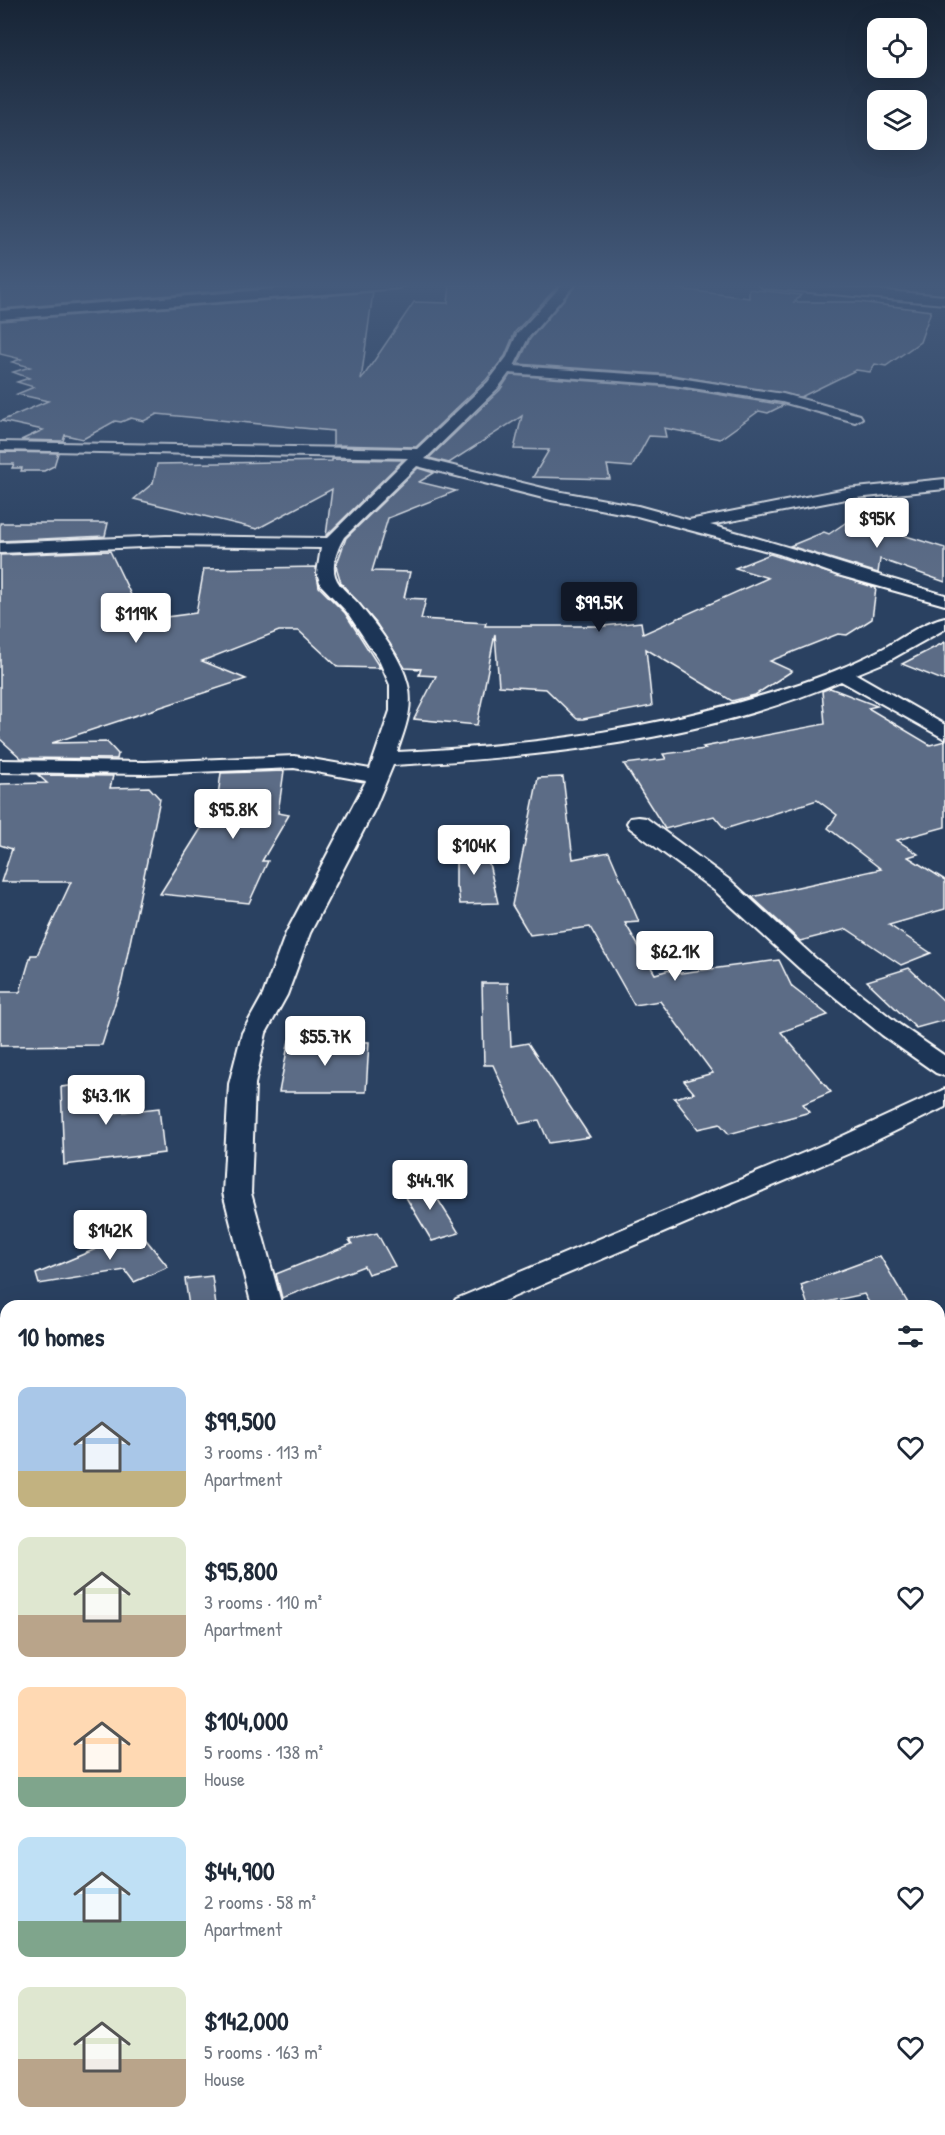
<!DOCTYPE html>
<meta charset="utf-8">
<style>
:root{--surface:#fff;--page:#f2f2f3;--text:#1f2937;--muted:#747a83;--accent:#111827}
body{margin:0;font-family:"Patrick Hand",sans-serif;background:var(--page);color:var(--text);height:100vh;display:flex;flex-direction:column;font-size:22px;white-space:nowrap}
*{box-sizing:border-box;margin:0}
p{font-size:20px;color:var(--muted)}
.icon{flex:none;width:33px;height:33px;fill:none;stroke:currentColor;stroke-width:2;stroke-linecap:round;stroke-linejoin:round}
.map{position:relative;flex:1;overflow:hidden}
.drawer{position:absolute;left:0px;top:1300px;width:945px;height:836px;display:flex;flex-direction:column;background:var(--surface);border-radius:18px 18px 0 0;box-shadow:0 6px 24px #0002}
.drawer>*{flex:none}
.controls{position:absolute;left:867px;top:18px;display:grid;gap:12px}
.controls a{display:grid;place-items:center;width:60px;height:60px;border-radius:12px;background:var(--surface);box-shadow:0 6px 24px #0002;font-size:30px}
.price{position:absolute;translate:-50% -51px;padding:0 14px;border-radius:6px;background:#fff;color:#222;font-size:20px;line-height:39px;filter:drop-shadow(0 2px 3px #0008)}
.price::after{content:'';position:absolute;left:50%;top:36px;width:18px;height:14px;margin-left:-9px;background:inherit;clip-path:polygon(0 0,100% 0,50% 100%)}
.price.selected{background:var(--accent);color:#fff}
ul{padding:0;list-style:none}
li{display:flex;align-items:center;gap:18px;height:150px;padding:0 18px}
li span{display:grid;place-items:center;flex:none;width:168px;height:120px;border-radius:12px;color:#555}
li>.icon{margin-inline-start:auto}
span .icon{width:72px;height:72px;fill:#fffc;stroke-width:1}
li b{font-size:26px}
h2{display:flex;justify-content:space-between;align-items:center;height:72px;padding:0 18px;font-size:26px}
.map>svg:first-child{display:block}
</style>
<div class="map">
<svg width="945" height="2135" viewBox="0 0 945 2135">
<rect width="100%" height="100%" fill="#2a4161"/>
<filter id="ink" filterUnits="userSpaceOnUse"><feTurbulence type="fractalNoise" baseFrequency=".0167" numOctaves="2"/><feDisplacementMap in="SourceGraphic" scale="12" xChannelSelector="R" yChannelSelector="G"/><feConvolveMatrix kernelMatrix="1 2 1 2 8 2 1 2 1" color-interpolation-filters="sRGB"/></filter>
<g filter="url(#ink)">
<!-- building -->
<g fill="#5b6c86" stroke="#fff" stroke-width="1.5">
<polygon points="0,284 279,284 280,286 0,309"/>
<polygon points="560,284 515,332 505,356 486,380 416,447 333,445 333,431 157,414 144,421 131,418 121,422 115,421 83,439 65,435 63,441 21,440 43,430 1,421 48,401 17,394 34,387 17,382 29,378 13,372 30,367 12,362 21,359 0,354 0,321 373,292 361,380 414,302 448,303 450,285"/>
<polygon points="577,284 681,284 678,289 749,298 749,289 801,295 794,302 859,302 931,311 920,342 886,366 875,364 870,372 856,370 801,397 673,375 518,364 530,339"/>
<polygon points="510,375 673,387 784,405 768,413 759,411 720,439 664,428 666,437 649,436 632,467 607,465 610,479 533,477 549,450 514,449 522,416 449,463 429,458 500,390"/>
<polygon points="0,452 58,453 54,466 44,471 21,471 22,468 12,468 14,464 0,464"/>
<polygon points="332,459 403,460 326,536 332,489 257,529 134,499 153,483 157,464 332,461"/>
<polygon points="418,468 434,473 419,482 456,491 388,518 372,571 410,572 404,598 426,599 421,619 486,623 485,626 603,626 641,622 643,634 768,578 735,568 770,554 876,588 872,619 847,635 838,634 770,661 792,671 755,695 732,701 646,649 652,706 583,719 577,719 546,689 499,686 495,634 477,725 414,719 436,676 419,675 421,669 405,668 376,623 341,583 336,566 346,538"/>
<polygon points="851,519 945,548 945,582 880,559 878,573 790,546 824,532 829,534"/>
<polygon points="0,523 108,523 105,536 0,541"/>
<polygon points="110,551 143,620 196,613 204,569 316,567 319,587 345,613 380,668 338,667 299,631 279,631 202,661 246,679 52,743 107,742 118,754 117,759 21,758 0,739 0,555"/>
<polygon points="945,642 945,681 902,664"/>
<polygon points="830,688 877,706 868,708 930,745 945,741 945,827 897,840 918,854 908,857 945,880 945,909 889,925 931,953 901,965 847,929 800,941 752,897 881,869 828,828 837,815 817,800 725,829 714,816 665,829 624,764 666,759 663,754 706,749 703,747 825,724 822,691"/>
<polygon points="284,771 278,813 289,815 262,861 268,861 249,903 160,894 217,803 221,773"/>
<polygon points="38,775 113,776 110,788 149,787 160,799 122,981 102,1045 0,1046 0,992 20,992 31,955 37,955 71,882 1,882 12,849 0,845 0,784 47,783"/>
<polygon points="563,777 573,859 609,852 639,922 625,923 655,974 669,970 673,974 779,960 792,987 828,1015 781,1032 831,1092 803,1104 810,1112 729,1134 720,1124 698,1129 674,1098 694,1093 684,1081 713,1073 660,1001 634,1005 590,927 530,935 512,905 538,778"/>
<polygon points="485,846 498,903 460,904 458,888 456,888 456,848"/>
<polygon points="909,968 945,1002 945,1020 916,1028 867,981"/>
<polygon points="482,983 508,983 511,1046 528,1043 590,1137 549,1143 539,1120 520,1124 493,1065 484,1065"/>
<polygon points="289,1040 369,1042 366,1092 279,1092"/>
<polygon points="121,1080 114,1113 159,1108 164,1153 64,1165 61,1087"/>
<polygon points="427,1182 459,1233 432,1241 401,1189"/>
<polygon points="139,1231 168,1267 134,1282 125,1270 39,1284 36,1274"/>
<polygon points="377,1233 395,1266 368,1274 364,1266 282,1298 276,1274 352,1244 349,1240"/>
<polygon points="880,1256 908,1303 871,1306 864,1294 808,1306 801,1285"/>
<polygon points="212,1276 216,1306 189,1306 185,1279"/>
</g>
<g fill="none" stroke-linecap="round" stroke-linejoin="round">
<defs>
<g id="minor">
<polygon points="339,284 406,284 400,288 0,319 0,311"/>
<path d="M563,284H575L528,338L514,366L673,377L783,394L860,415L862,418L855,422L782,402L673,385L509,373L498,388L425,459L551,490L638,506L689,520L846,489L945,479V489L846,499L710,525C789,546 866,572 945,595V605L838,575L779,554L637,516L551,500L417,466L344,537C338,547 331,564 335,576C339,589 353,596 361,607C378,628 402,658 408,685C414,708 404,731 397,752C537,746 672,727 805,682C831,673 860,661 884,648C903,637 924,622 945,617V629L888,661L856,674L945,725V739L841,681C701,741 544,757 393,765L375,808L310,933L287,995L266,1033L255,1084L251,1193L282,1306H252L223,1193L229,1084L242,1033L263,995L286,933L366,781L294,768L145,774L0,772V760L145,762L294,756L370,769L390,711V685L379,660L347,612L321,585L317,573L321,548L166,546L0,553V543L166,536L327,538L408,458L0,450V442L417,449L488,382L507,357L517,334Z"/>
<polygon points="758,284 804,284 945,296 945,304 764,288"/>
<polygon points="638,817 646,818 731,881 815,958 900,1025 945,1056 945,1076 936,1073 882,1035 799,968 715,891 630,828 627,823 630,818"/>
<polygon points="945,1089 945,1107 850,1153 492,1306 451,1306 456,1299 832,1141"/>
<polygon points="6,1465 6,1492 0,1494 0,1467"/>
<polygon points="945,2060 945,2102 939,2103 939,2061"/>
<polygon points="617,2130 688,2130 686,2135 615,2135"/>
</g>
</defs>
<!-- minor casing -->
<use href="#minor" stroke="#fff" stroke-width="4"/>
<!-- minor -->
<use href="#minor" fill="#1d3557" fill-rule="evenodd"/>
</g>
</g>
<!-- sky -->
<linearGradient id="sky" x2="0" y2="1"><stop stop-color="#172435"/><stop offset="0.49" stop-color="#445a7b"/><stop offset="1" stop-color="#445a7b" stop-opacity="0"/></linearGradient>
<rect width="945" height="583" fill="url(#sky)"/>
</svg>
<div class="controls">
<a><svg class="icon" aria-label="locate" viewBox="0 0 24 24"><circle cx="12" cy="12" r="6"/><path d="M12 2v4M12 18v4M2 12h4M18 12h4"/></svg></a>
<a><svg class="icon" aria-label="layers" viewBox="0 0 24 24"><path d="M12 4l9 5-9 5-9-5zM3 14l9 5 9-5"/></svg></a>
</div>
<b class="price" style="left:877px;top:549px">$95K</b>
<b class="price selected" style="left:599px;top:633px">$99.5K</b>
<b class="price" style="left:136px;top:644px">$119K</b>
<b class="price" style="left:233px;top:840px">$95.8K</b>
<b class="price" style="left:474px;top:876px">$104K</b>
<b class="price" style="left:675px;top:982px">$62.1K</b>
<b class="price" style="left:325px;top:1067px">$55.7K</b>
<b class="price" style="left:106px;top:1126px">$43.1K</b>
<b class="price" style="left:430px;top:1211px">$44.9K</b>
<b class="price" style="left:110px;top:1261px">$142K</b>
<section class="drawer">
<h2>10 homes<svg class="icon" aria-label="filters" viewBox="0 0 24 24"><path d="M4 7h16M4 17h16"/><circle cx="9" cy="7" r="2"/><circle cx="15" cy="17" r="2"/></svg></h2>
<ul>
<li><span style="background:linear-gradient(#a9c7e8 70%,#c2b280 0)"><svg class="icon" aria-label="home" viewBox="0 0 24 24"><path d="M3 11l9-7 9 7M6 9v11h12V9"/></svg></span><div><b>$99,500</b><p>3 rooms · 113 m²</p><p>Apartment</p></div><svg class="icon" aria-label="heart" viewBox="0 0 24 24"><path d="M12 20l-8-8c-3-5 5-10 8-4 3-6 11-1 8 4z"/></svg></li>
<li><span style="background:linear-gradient(#dfe7d0 65%,#b9a48a 0)"><svg class="icon" aria-label="home" viewBox="0 0 24 24"><path d="M3 11l9-7 9 7M6 9v11h12V9"/></svg></span><div><b>$95,800</b><p>3 rooms · 110 m²</p><p>Apartment</p></div><svg class="icon" aria-label="heart" viewBox="0 0 24 24"><path d="M12 20l-8-8c-3-5 5-10 8-4 3-6 11-1 8 4z"/></svg></li>
<li><span style="background:linear-gradient(#ffd9b3 75%,#7fa58c 0)"><svg class="icon" aria-label="home" viewBox="0 0 24 24"><path d="M3 11l9-7 9 7M6 9v11h12V9"/></svg></span><div><b>$104,000</b><p>5 rooms · 138 m²</p><p>House</p></div><svg class="icon" aria-label="heart" viewBox="0 0 24 24"><path d="M12 20l-8-8c-3-5 5-10 8-4 3-6 11-1 8 4z"/></svg></li>
<li><span style="background:linear-gradient(#bfe0f5 70%,#7fa58c 0)"><svg class="icon" aria-label="home" viewBox="0 0 24 24"><path d="M3 11l9-7 9 7M6 9v11h12V9"/></svg></span><div><b>$44,900</b><p>2 rooms · 58 m²</p><p>Apartment</p></div><svg class="icon" aria-label="heart" viewBox="0 0 24 24"><path d="M12 20l-8-8c-3-5 5-10 8-4 3-6 11-1 8 4z"/></svg></li>
<li><span style="background:linear-gradient(#dfe7d0 60%,#b9a48a 0)"><svg class="icon" aria-label="home" viewBox="0 0 24 24"><path d="M3 11l9-7 9 7M6 9v11h12V9"/></svg></span><div><b>$142,000</b><p>5 rooms · 163 m²</p><p>House</p></div><svg class="icon" aria-label="heart" viewBox="0 0 24 24"><path d="M12 20l-8-8c-3-5 5-10 8-4 3-6 11-1 8 4z"/></svg></li>
</ul>
</section>
</div>
